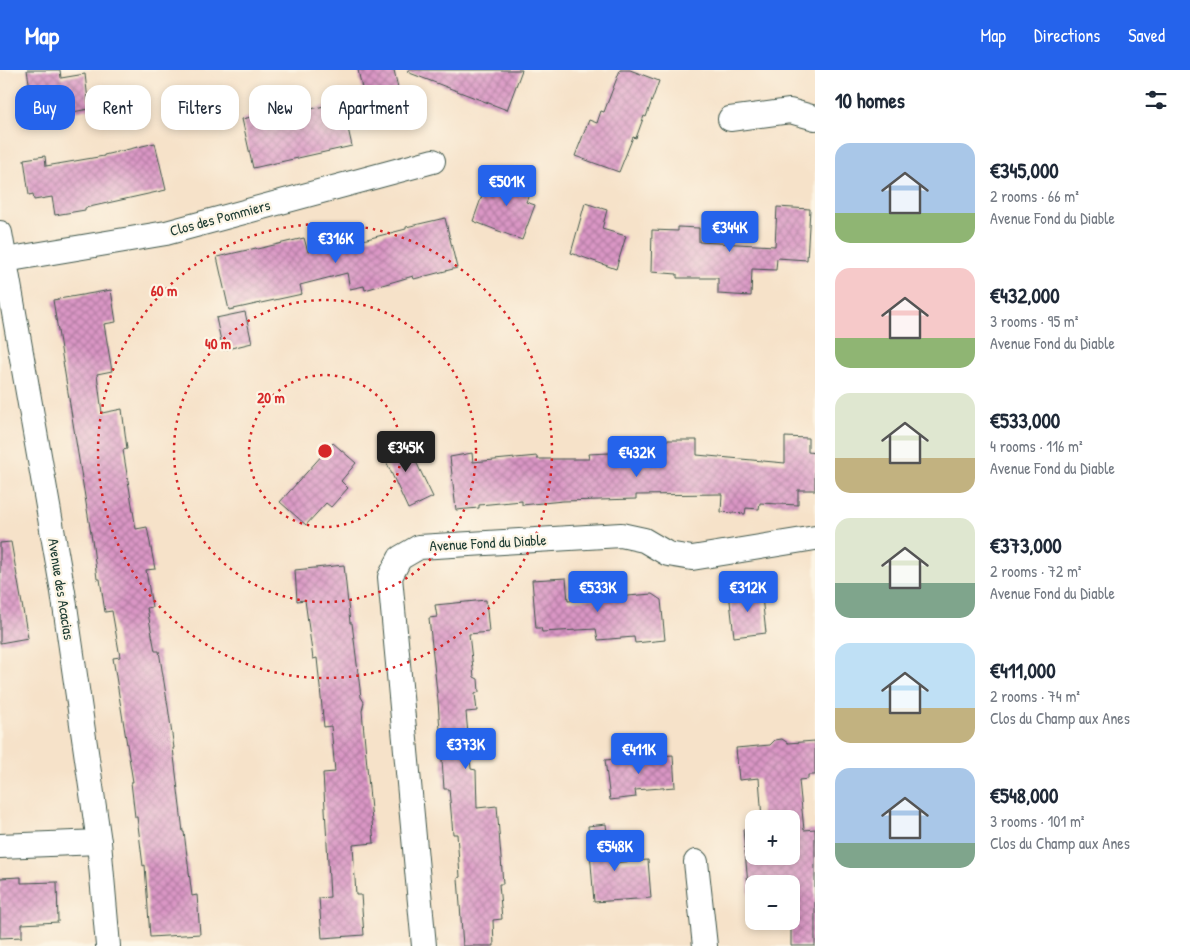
<!DOCTYPE html>
<meta charset="utf-8">
<style>
:root{--surface:#fff;--page:#f2f2f3;--text:#1f2937;--muted:#747a83;--accent:#2563eb}
body{margin:0;font-family:"Patrick Hand",sans-serif;background:var(--page);color:var(--text);height:100vh;display:flex;flex-direction:column;font-size:19px;white-space:nowrap}
*{box-sizing:border-box;margin:0}
p{font-size:16px;color:var(--muted)}
.icon{flex:none;width:28px;height:28px;fill:none;stroke:currentColor;stroke-width:2;stroke-linecap:round;stroke-linejoin:round}
.map{position:relative;flex:1;overflow:hidden}
.panel{display:flex;flex-direction:column;background:var(--surface);width:375px}
.panel>*{flex:none}
.banner{position:absolute;left:15px;top:15px;width:475px;height:45px;display:flex;gap:10px}
.controls{position:absolute;left:745px;top:740px;display:grid;gap:10px}
.controls a{display:grid;place-items:center;width:55px;height:55px;border-radius:10px;background:var(--surface);box-shadow:0 2px 8px #0003;font-size:25px}
.price{position:absolute;translate:-50% -42px;padding:0 11px;border-radius:5px;background:var(--accent);color:#fff;font-size:16px;line-height:32px;filter:drop-shadow(0 1px 2px #0008)}
.price::after{content:'';position:absolute;left:50%;top:30px;width:15px;height:11px;margin-left:-8px;background:inherit;clip-path:polygon(0 0,100% 0,50% 100%)}
.price.selected{background:#222;color:#fff}
ul{padding:0;list-style:none}
li{display:flex;align-items:center;gap:15px;height:125px;padding:0 20px}
li span{display:grid;place-items:center;flex:none;width:140px;height:100px;border-radius:15px;color:#555}
li>.icon{margin-inline-start:auto}
span .icon{width:60px;height:60px;fill:#fffc;stroke-width:1}
li b{font-size:21px}
h2{display:flex;justify-content:space-between;align-items:center;height:60px;padding:0 20px;font-size:21px}
.tag{padding:0 18px;border-radius:15px;background:var(--surface);box-shadow:0 2px 8px #0003;font-size:18px;line-height:45px}
.tag.selected{background:var(--accent);color:#fff}
header{display:flex;align-items:center;gap:30px;box-sizing:border-box;height:70px;padding:0 25px;background:var(--accent);color:#fff}
header strong{font-size:24px}
nav{display:flex;gap:28px;margin-inline-start:auto;font-size:18px}
main{display:flex;flex:1;min-height:0}
.map>svg:first-child{display:block}
</style>
<header>
<strong>Map</strong>
<nav><a>Map</a><a>Directions</a><a>Saved</a></nav>
</header>
<main>
<div class="map">
<svg width="815" height="876" viewBox="0 0 815 876">
<defs>
<pattern id="building-cross-hatch" width="8" height="8" patternUnits="userSpaceOnUse" patternTransform="scale(1.25)"><rect width="8" height="8" fill="#da96c5"/><path d="M0 0l8 8M0 8l8-8" fill="none" stroke="#b07ca1"/></pattern>
</defs>
<rect width="100%" height="100%" fill="#fcf5e5"/>
<filter id="ink" filterUnits="userSpaceOnUse"><feTurbulence type="fractalNoise" baseFrequency=".02" numOctaves="2"/><feDisplacementMap in="SourceGraphic" scale="10" xChannelSelector="R" yChannelSelector="G"/><feConvolveMatrix kernelMatrix="1 2 1 2 8 2 1 2 1" color-interpolation-filters="sRGB"/></filter>
<filter id="wash" filterUnits="userSpaceOnUse"><feTurbulence type="fractalNoise" baseFrequency=".0096" numOctaves="4" result="noise"/><feDisplacementMap in="SourceGraphic" scale="20" xChannelSelector="R" yChannelSelector="G"/><feGaussianBlur stdDeviation="1.12" result="paint"/><feColorMatrix in="noise" values="0 0 0 0 0 0 0 0 0 0 0 0 0 0 0 0 0 1.4 0 .05"/><feComposite in="paint" operator="in"/></filter>
<g filter="url(#wash)">
<rect width="100%" height="100%" fill="#f6e2c9"/>
<g id="blocks">
<!-- building -->
<g fill="url(#building-cross-hatch)">
<polygon points="27,0 60,0 61,8 85,4 89,39 67,43 67,31 60,32 58,22 31,25"/>
<polygon points="358,0 394,0 401,32 367,41"/>
<polygon points="408,0 522,0 507,40 407,2"/>
<polygon points="620,0 630,0 659,11 646,47 644,46 636,68 633,67 619,102 575,86 589,50 597,53 601,41 604,42"/>
<polygon points="342,32 352,76 253,98 242,49 270,43 271,48"/>
<polygon points="155,73 166,120 85,138 85,140 55,145 52,127 34,130 33,124 29,125 24,89 45,86 46,96 104,86 104,85"/>
<polygon points="503,103 533,115 526,132 535,135 522,170 473,151 484,120 495,124"/>
<polygon points="585,133 607,140 602,159 626,166 616,199 571,183"/>
<polygon points="777,137 810,139 807,190 777,188 776,200 752,199 751,226 718,224 718,208 677,208 677,204 651,202 652,160 678,161 678,157 699,158 699,172 775,176"/>
<polygon points="445,148 457,198 414,209 413,206 365,220 364,216 350,219 347,203 300,215 302,224 229,240 217,187 256,178 257,179 304,168 308,182 358,168 359,171 406,159 406,157"/>
<polygon points="111,220 116,252 104,254 112,301 97,304 102,343 122,339 127,379 123,380 136,459 147,457 155,499 146,500 152,537 147,538 155,581 159,581 168,637 174,678 173,678 183,762 184,762 192,826 197,825 200,864 150,867 145,795 143,796 137,747 135,747 131,712 133,712 113,588 120,587 112,541 105,542 100,509 97,509 93,476 53,230"/>
<polygon points="245,242 252,273 223,280 216,248"/>
<polygon points="785,367 808,368 808,382 815,383 815,420 798,420 798,435 760,433 759,439 746,438 745,444 721,442 722,424 636,425 636,429 563,431 522,435 522,431 479,435 479,438 456,440 450,387 472,383 473,392 537,386 537,389 589,389 588,384 610,383 611,391 659,391 659,370 697,370 697,385 785,393"/>
<polygon points="397,368 407,373 433,427 408,439 379,376"/>
<polygon points="333,373 356,393 341,411 348,418 331,437 326,433 306,455 280,432"/>
<polygon points="11,472 28,568 0,573 0,473"/>
<polygon points="344,495 350,553 352,553 361,627 364,632 362,641 374,773 353,775 356,825 361,825 364,865 322,868 319,828 330,827 323,703 335,702 331,656 324,657 317,588 313,589 305,530 297,531 295,500"/>
<polygon points="566,508 568,531 652,524 661,530 665,570 635,573 634,567 598,570 596,559 542,562 541,558 536,558 532,510"/>
<polygon points="761,518 766,563 734,567 729,522"/>
<polygon points="486,530 489,562 469,564 474,607 478,609 479,622 475,624 477,641 466,642 471,699 476,700 477,738 497,736 503,814 499,814 502,849 493,850 494,876 463,876 458,808 460,807 457,764 453,764 449,719 444,719 438,631 429,548 437,547 435,535"/>
<polygon points="782,669 788,673 815,671 815,705 808,705 808,709 799,710 804,760 815,759 815,876 791,876 791,814 754,814 754,837 750,837 743,759 754,758 754,786 791,786 791,749 762,749 759,708 739,710 736,678 770,675 775,670"/>
<polygon points="673,685 675,717 635,720 636,727 610,730 605,690"/>
<polygon points="606,754 610,793 648,790 651,828 594,832 588,756"/>
<polygon points="21,807 21,813 57,812 58,852 22,854 22,867 0,868 0,808"/>
</g>
</g>
</g>
<g filter="url(#ink)">
<use href="#blocks" fill-opacity="0" stroke="#3f564a" stroke-width="1"/>
<g fill="none" stroke-linecap="round" stroke-linejoin="round">
<defs>
<g id="minor">
<polyline points="730,49 790,41 815,48"/>
<polyline points="0,163 63,522 99,772 108,876"/>
<polyline points="5,190 166,163 433,91"/>
<polyline points="0,776 99,772"/>
<polyline points="696,792 705,876"/>
<polyline points="424,876 390,507 400,488 419,477 621,465 644,470 668,484 692,488 815,468"/>
</g>
</defs>
<!-- minor casing -->
<use href="#minor" stroke="#3f564a" stroke-width="26"/>
<!-- minor -->
<use href="#minor" stroke="#fff" stroke-width="24"/>
</g>
</g>
<!-- distance rings -->
<g fill="none" stroke="#d62828" stroke-width="2.5" stroke-dasharray="2.5 5">
<circle cx="325" cy="381" r="76"/>
<circle cx="325" cy="381" r="151"/>
<circle cx="325" cy="381" r="227"/>
</g>
<g text-anchor="middle" stroke-width="4.5" stroke-linejoin="round" paint-order="stroke">
<!-- street labels -->
<g font-size="15" fill="#1f3d34" stroke="#fcf5e5">
<text transform="translate(220 148) rotate(-15)" y="5">Clos des Pommiers</text>
<text transform="translate(488 473) rotate(-3)" y="5">Avenue Fond du Diable</text>
<text transform="translate(61 519) rotate(81)" y="5">Avenue des Acacias</text>
</g>
</g>
<circle cx="325" cy="381" r="8" fill="#d62828" stroke="#fcf5e5" stroke-width="2.5"/>
<g font-size="15" text-anchor="middle" font-weight="bold" fill="#d62828" stroke="#fcf5e5" stroke-width="4.5" stroke-linejoin="round" paint-order="stroke">
<text x="164" y="226">60 m</text>
<text x="218" y="279">40 m</text>
<text x="271" y="333">20 m</text>
</g>
</svg>
<div class="controls">
<a>+</a>
<a>−</a>
</div>
<b class="price" style="left:507px;top:137px">€501K</b>
<b class="price" style="left:730px;top:183px">€344K</b>
<b class="price" style="left:336px;top:194px">€316K</b>
<b class="price selected" style="left:406px;top:403px">€345K</b>
<b class="price" style="left:637px;top:408px">€432K</b>
<b class="price" style="left:598px;top:543px">€533K</b>
<b class="price" style="left:748px;top:543px">€312K</b>
<b class="price" style="left:466px;top:700px">€373K</b>
<b class="price" style="left:639px;top:705px">€411K</b>
<b class="price" style="left:615px;top:802px">€548K</b>
<div class="banner">
<a class="tag selected">Buy</a>
<a class="tag">Rent</a>
<a class="tag">Filters</a>
<a class="tag">New</a>
<a class="tag">Apartment</a>
</div>
</div>
<section class="panel">
<h2>10 homes<svg class="icon" aria-label="filters" viewBox="0 0 24 24"><path d="M4 7h16M4 17h16"/><circle cx="9" cy="7" r="2"/><circle cx="15" cy="17" r="2"/></svg></h2>
<ul>
<li><span style="background:linear-gradient(#a9c7e8 70%,#8fb573 0)"><svg class="icon" aria-label="home" viewBox="0 0 24 24"><path d="M3 11l9-7 9 7M6 9v11h12V9"/></svg></span><div><b>€345,000</b><p>2 rooms · 66 m²</p><p>Avenue Fond du Diable</p></div></li>
<li><span style="background:linear-gradient(#f6c9c9 70%,#8fb573 0)"><svg class="icon" aria-label="home" viewBox="0 0 24 24"><path d="M3 11l9-7 9 7M6 9v11h12V9"/></svg></span><div><b>€432,000</b><p>3 rooms · 95 m²</p><p>Avenue Fond du Diable</p></div></li>
<li><span style="background:linear-gradient(#dfe7d0 65%,#c2b280 0)"><svg class="icon" aria-label="home" viewBox="0 0 24 24"><path d="M3 11l9-7 9 7M6 9v11h12V9"/></svg></span><div><b>€533,000</b><p>4 rooms · 116 m²</p><p>Avenue Fond du Diable</p></div></li>
<li><span style="background:linear-gradient(#dfe7d0 65%,#7fa58c 0)"><svg class="icon" aria-label="home" viewBox="0 0 24 24"><path d="M3 11l9-7 9 7M6 9v11h12V9"/></svg></span><div><b>€373,000</b><p>2 rooms · 72 m²</p><p>Avenue Fond du Diable</p></div></li>
<li><span style="background:linear-gradient(#bfe0f5 65%,#c2b280 0)"><svg class="icon" aria-label="home" viewBox="0 0 24 24"><path d="M3 11l9-7 9 7M6 9v11h12V9"/></svg></span><div><b>€411,000</b><p>2 rooms · 74 m²</p><p>Clos du Champ aux Anes</p></div></li>
<li><span style="background:linear-gradient(#a9c7e8 75%,#7fa58c 0)"><svg class="icon" aria-label="home" viewBox="0 0 24 24"><path d="M3 11l9-7 9 7M6 9v11h12V9"/></svg></span><div><b>€548,000</b><p>3 rooms · 101 m²</p><p>Clos du Champ aux Anes</p></div></li>
</ul>
</section>
</main>
